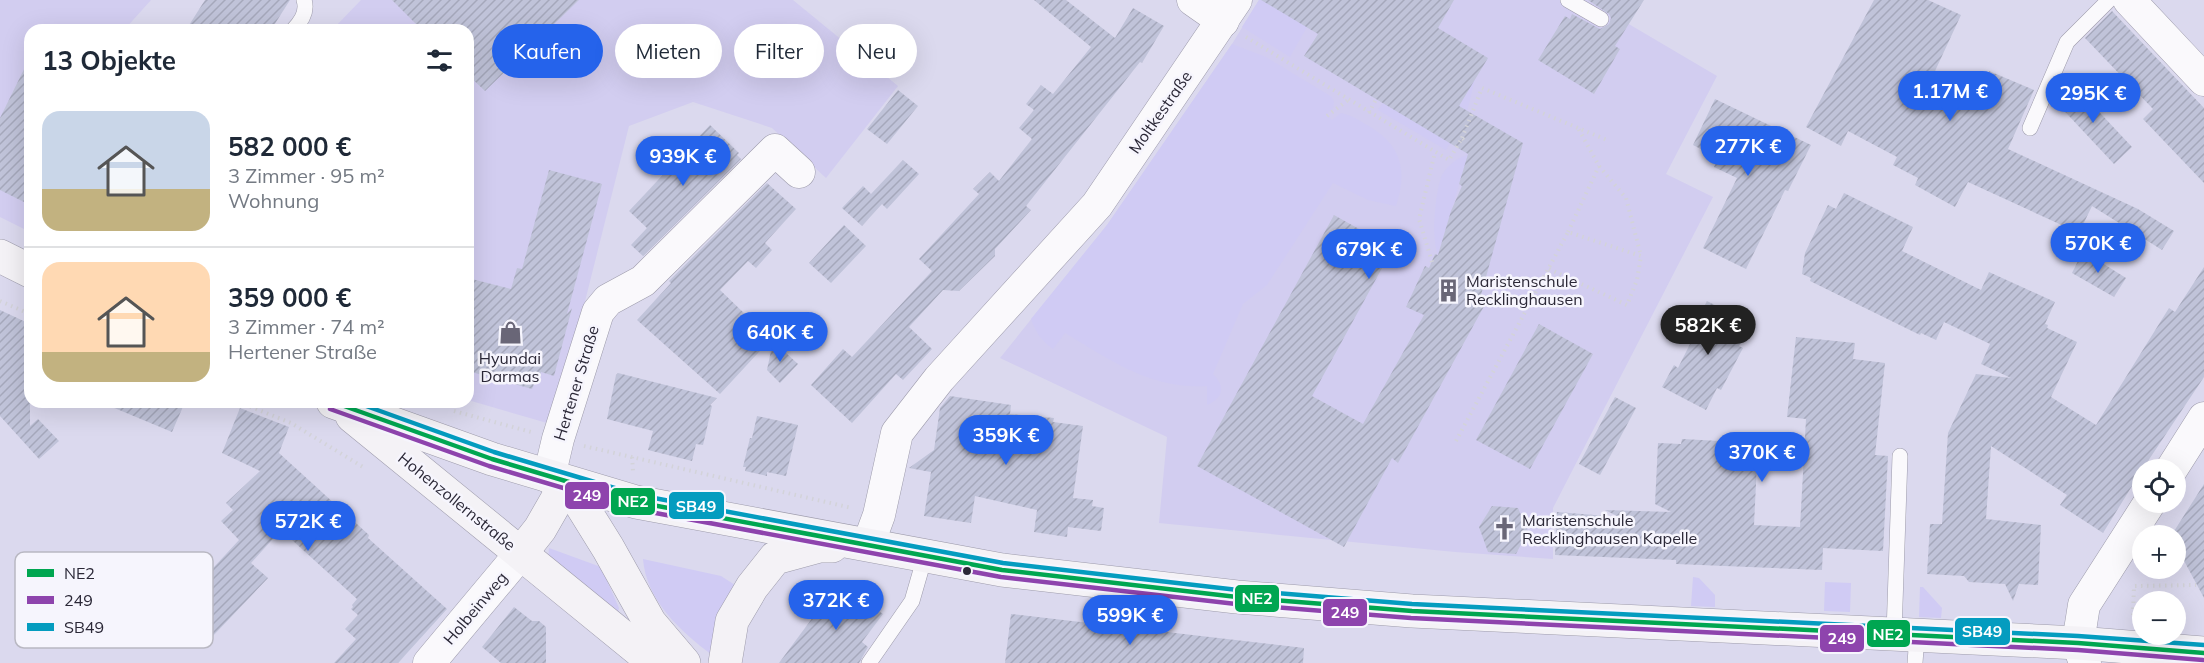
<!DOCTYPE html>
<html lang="de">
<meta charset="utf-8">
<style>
:root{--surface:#fff;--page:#f2f2f3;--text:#1f2937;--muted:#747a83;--line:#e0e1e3;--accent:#2563eb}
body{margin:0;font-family:Mulish,sans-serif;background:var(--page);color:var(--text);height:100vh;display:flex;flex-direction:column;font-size:22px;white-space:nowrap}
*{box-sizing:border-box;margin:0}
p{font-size:20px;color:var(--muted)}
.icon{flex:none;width:33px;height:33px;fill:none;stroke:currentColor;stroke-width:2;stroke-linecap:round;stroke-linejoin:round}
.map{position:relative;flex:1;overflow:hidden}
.panel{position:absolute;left:24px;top:24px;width:450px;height:384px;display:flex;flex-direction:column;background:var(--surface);border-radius:18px;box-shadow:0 6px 24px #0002}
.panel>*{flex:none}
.guide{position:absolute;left:492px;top:24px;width:570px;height:54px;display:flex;gap:12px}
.controls{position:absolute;left:2132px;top:459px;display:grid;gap:12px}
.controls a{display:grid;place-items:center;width:54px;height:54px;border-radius:50%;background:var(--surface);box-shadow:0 6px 24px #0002;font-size:30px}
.price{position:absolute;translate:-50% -51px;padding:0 14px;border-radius:21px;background:var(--accent);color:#fff;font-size:20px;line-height:39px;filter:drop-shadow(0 2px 3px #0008)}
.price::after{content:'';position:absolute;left:50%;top:36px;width:18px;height:14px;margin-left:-9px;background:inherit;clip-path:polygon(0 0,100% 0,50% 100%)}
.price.current{background:#222;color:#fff}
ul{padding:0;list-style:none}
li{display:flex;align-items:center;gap:18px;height:150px;padding:0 18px}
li+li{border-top:2px solid var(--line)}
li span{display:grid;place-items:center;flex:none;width:168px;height:120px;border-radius:18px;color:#555}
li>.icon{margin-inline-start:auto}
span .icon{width:72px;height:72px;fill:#fffc;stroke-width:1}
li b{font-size:26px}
h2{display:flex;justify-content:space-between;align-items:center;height:72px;padding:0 18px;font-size:26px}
.pill{padding:0 21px;border-radius:27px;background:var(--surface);box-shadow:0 6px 24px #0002;font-size:21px;line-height:54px}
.pill.current{background:var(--accent);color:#fff}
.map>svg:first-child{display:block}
</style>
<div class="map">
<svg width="2204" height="663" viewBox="0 0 2204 663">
<defs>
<pattern id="building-hatch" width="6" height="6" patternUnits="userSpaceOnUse" patternTransform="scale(1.5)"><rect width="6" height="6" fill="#c0c3d9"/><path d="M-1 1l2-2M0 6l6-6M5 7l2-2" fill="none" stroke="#a5a8bb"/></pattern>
</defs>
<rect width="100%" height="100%" fill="#dbd9ee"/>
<!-- built -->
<g fill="#d2cdf0">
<polygon points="0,0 151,0 124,30 30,30 30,232 0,217"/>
<polygon points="361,0 793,0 898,86 826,178 772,128 693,102 629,126 554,425 468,400 468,30 332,30"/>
<polygon points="1259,0 1588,0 1717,76 1666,174 1713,197 1553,508 1553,559 1455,552 1159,523 1167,437 1000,358 1107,225 1232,44"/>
</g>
<!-- green -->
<g fill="#d0cbf4">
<polygon points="1259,0 1284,0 1307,27 1290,57 1242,27"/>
<path d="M1232,44L1266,57L1332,97L1334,102L1333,109L1326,114L1332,120L1341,113C1351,115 1359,120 1367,125C1401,144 1408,170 1396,206L1368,200L1333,183L1267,285L1243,304L1213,374C1226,387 1223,398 1207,405V386C1152,390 1110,360 1065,333L1053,349C1041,340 1036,333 1031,319L1107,225Z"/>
<polygon points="1475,79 1465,119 1446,150 1378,110 1383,103"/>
<path d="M1468,155L1438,255C1431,238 1435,192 1442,175C1447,166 1458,157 1468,155Z"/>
<polygon points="549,548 601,567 619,608 618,612 548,559"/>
<path d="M643,559L721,576L738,587L712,655C681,632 646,600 643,559Z"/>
<polygon points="1693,577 1699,578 1715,595 1715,607 1691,606"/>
<polygon points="1825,582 1851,583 1850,612 1824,611"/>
<polygon points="1920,587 1923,587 1942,608 1941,618 1919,617"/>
</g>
<!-- building -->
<g fill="url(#building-hatch)">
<polygon points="205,0 290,0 271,30 186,30"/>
<polygon points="392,0 579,0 485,91 468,75 468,30 422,30"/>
<polygon points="1034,0 1066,0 1115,38 1133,8 1164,26 1142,63 1140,62 1026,206 1031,210 995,249 995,256 959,291 943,290 909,327 932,349 903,380 896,374 852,423 811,385 843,349 852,357 932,271 919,259 979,194 973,189 990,172 999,181 1032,139 1019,128 1034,110 1026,104 1041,85 1053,94 1091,47"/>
<polygon points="1261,0 1454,0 1438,28 1488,58 1459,106 1523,143 1481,295 1488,299 1398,463 1392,458 1344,547 1197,466 1334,215 1393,248 1312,396 1363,424 1424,315 1406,307 1425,266 1429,268 1435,254 1438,255 1451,211 1462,186 1459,184 1468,154 1304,56 1318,34"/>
<polygon points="1588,0 1644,0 1615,46 1620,49 1594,94 1538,60 1565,16 1570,19 1572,14 1600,29 1609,24 1611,18 1609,14"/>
<polygon points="1874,0 1928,0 1961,15 1929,84 1973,106 1989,71 2034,90 2008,149 2138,209 2174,231 2162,250 2092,206 2079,233 1968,182 1955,207 1915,185 1918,178 1893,165 1897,157 1848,131 1841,146 1806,127"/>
<polygon points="2112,11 2204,108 2204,183 2143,119 2153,109 2085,38"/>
<polygon points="30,57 30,205 0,190 0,118"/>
<polygon points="2072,83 2132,147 2114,164 2054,100"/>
<polygon points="898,90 918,106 887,144 867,129"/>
<polygon points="1715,99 1811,145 1788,191 1785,190 1746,269 1703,248 1737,178 1714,167 1718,158 1693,145"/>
<polygon points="710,125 739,153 737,155 741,159 643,256 631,245 647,228 629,211"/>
<polygon points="903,160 919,174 887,209 882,204 862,226 842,208 863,186 871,194"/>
<polygon points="549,170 602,184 567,314 572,308 554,376 541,372 537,383 535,382 532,389 468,371 468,278 511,289 517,268 522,269"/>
<polygon points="767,183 796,209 765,243 772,250 756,268 748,261 720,290 771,339 720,394 637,320 671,283 669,281"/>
<polygon points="1844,193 1913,227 1902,251 1981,290 1989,272 2055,302 2045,324 2048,325 2047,328 2077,342 2051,397 2096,425 2169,308 2175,312 2204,267 2204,377 2142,470 2103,533 2060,505 2067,495 1991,446 1986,519 2041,525 2038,585 2019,584 2013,601 2005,584 1969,582 1964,576 1927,574 1930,524 1942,524 1948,433 1976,374 2011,378 1981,364 1990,344 1944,322 1936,340 1921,333 1920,335 1810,281 1811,278 1802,274 1805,253 1828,205 1836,209"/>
<polygon points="844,225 866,246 831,283 809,263"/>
<polygon points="2083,251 2126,278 2114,297 2072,273"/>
<polygon points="1707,301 1751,324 1739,346 1743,348 1721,390 1717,388 1706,410 1662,387 1674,365 1678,368 1699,326 1695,324"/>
<polygon points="0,310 30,324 30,426 38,419 59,441 39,459 0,416"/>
<polygon points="1539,324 1593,354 1530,469 1476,440"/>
<polygon points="1796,337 1855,343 1853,359 1885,363 1875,455 1888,456 1883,551 1823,548 1822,570 1676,564 1676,560 1555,555 1557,512 1619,517 1605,510 1671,512 1655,504 1658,443 1681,444 1682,439 1758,443 1754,525 1800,527 1806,419 1787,417"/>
<polygon points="773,341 798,364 780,383 767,370"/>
<polygon points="618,373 717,398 710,405 712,406 703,445 696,444 692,461 648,450 653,431 607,419 616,375"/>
<polygon points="950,396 1011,405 1010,414 1054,418 1053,422 1083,426 1073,498 1093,500 1092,506 1104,508 1101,531 1068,527 1067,537 1034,532 1037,510 975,496 971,523 924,516 931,472 909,468 934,450 940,408"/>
<polygon points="1615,397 1636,408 1600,475 1579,464"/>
<polygon points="100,402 185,402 172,432"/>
<polygon points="240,408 289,427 279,453 369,535 368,538 447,609 398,663 334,663 356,639 345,629 358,615 351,609 353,607 352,605 357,599 281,530 251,563 268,578 211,638 177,607 239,540 221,521 233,510 226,503 260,471 222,453"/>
<polygon points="757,416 798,425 786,476 767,472 767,476 745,471 746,467 743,467 750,438 752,438"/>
<polygon points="2204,484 2204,598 2175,544 2175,536 2171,536"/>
<polygon points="1492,506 1518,508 1528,531 1516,554 1488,552 1479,527"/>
<polygon points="839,582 883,614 862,642 868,647 859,663 779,663"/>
<polygon points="514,607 532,621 539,621 546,627 546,663 501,663 482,647"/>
<polygon points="1011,614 1304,648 1303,663 1005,663"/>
</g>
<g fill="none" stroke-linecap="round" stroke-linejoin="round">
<defs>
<g id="service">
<polyline points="1568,0 1601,19"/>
<path d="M293,30C301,22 308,12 304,0"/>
<polyline points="2030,128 2067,42 2109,0"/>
<polyline points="1894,634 1900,456"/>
<polyline points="869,663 912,601 925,556"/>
<polyline points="1915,663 1917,635"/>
</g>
<g id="minor">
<polyline points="1193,0 1223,21"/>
<polyline points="2129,0 2204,80"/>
<polyline points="2171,470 2204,418"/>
<polyline points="549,477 558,439 598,312 608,300 643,281 775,150 799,172"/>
<polyline points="868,545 879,515 897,433 939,379 1097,205 1236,0"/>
<polyline points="429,663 521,553"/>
<polyline points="2085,663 2078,643 2084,605 2150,502"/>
</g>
<g id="secondary">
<polyline points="0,256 30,271"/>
<polyline points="333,402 492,459 636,502 1002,570 1237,597 1412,611 2078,643 2204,653"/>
<polyline points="352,416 655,663"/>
<polyline points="567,482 608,548 650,623 684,663"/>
<polyline points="521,553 540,529 567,482"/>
<polyline points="725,663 732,621 752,587 775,558 819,546 832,546"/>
</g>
</defs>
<!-- service casing -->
<use href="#service" stroke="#9d9bab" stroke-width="16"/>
<!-- minor casing -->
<use href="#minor" stroke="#9d9bab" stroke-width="33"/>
<!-- secondary casing -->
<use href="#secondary" stroke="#9d9bab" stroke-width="34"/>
<!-- path -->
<g stroke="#d3d3d9" stroke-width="4" stroke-dasharray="1.5 4.5" stroke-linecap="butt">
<polyline points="1246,37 1449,160 1462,138 1466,143"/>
<polyline points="1369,113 1376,99"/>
<polyline points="1327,116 1348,100"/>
<polyline points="1462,138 1482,88 1607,140"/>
<polyline points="1568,232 1599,166"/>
<polyline points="1432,262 1419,219 1435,152"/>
<polyline points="1549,269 1627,305 1637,280 1641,256"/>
<polyline points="0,301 30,314"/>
<polyline points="239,402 291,423 363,467"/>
<polyline points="454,411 531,432"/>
<polyline points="1456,441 1568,232 1641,256 1626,198 1599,166 1578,128"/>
<polyline points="584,446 852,508"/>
<polyline points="632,457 633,471"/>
<polyline points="2133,615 2134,586 2196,585"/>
</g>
<!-- service -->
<use href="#service" stroke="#faf9fc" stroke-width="15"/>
<!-- minor -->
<use href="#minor" stroke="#faf9fc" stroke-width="32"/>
<!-- secondary -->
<use href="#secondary" stroke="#f4f2f6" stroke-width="33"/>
<defs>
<polyline id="bus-1" points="333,402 492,459 636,502 1002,570 1237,597 1412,611 2078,643 2204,653"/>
<polyline id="bus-2" points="330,409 489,466 634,509 1001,577 1236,604 1411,618 2078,650 2203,660"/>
<polyline id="bus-3" points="355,402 494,452 638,495 1003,563 1238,590 1412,604 2078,636 2204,645"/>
</defs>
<!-- bus-1 casing -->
<use href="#bus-1" stroke="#f6f5fd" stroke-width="9"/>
<!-- bus-2 casing -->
<use href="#bus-2" stroke="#f6f5fd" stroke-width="9"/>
<!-- bus-3 casing -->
<use href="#bus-3" stroke="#f6f5fd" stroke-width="9"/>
<!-- bus-1 -->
<use href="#bus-1" stroke="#00a651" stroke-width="4.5"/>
<!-- bus-2 -->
<use href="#bus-2" stroke="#8e44ad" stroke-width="4.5"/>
<!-- bus-3 -->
<use href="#bus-3" stroke="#049cbf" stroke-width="4.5"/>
</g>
<!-- icons -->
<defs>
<symbol id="building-bare" viewBox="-9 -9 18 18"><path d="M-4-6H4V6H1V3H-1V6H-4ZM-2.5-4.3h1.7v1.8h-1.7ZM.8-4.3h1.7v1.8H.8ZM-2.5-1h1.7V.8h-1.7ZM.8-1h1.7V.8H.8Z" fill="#696677" stroke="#f6f5fd" stroke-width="2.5" paint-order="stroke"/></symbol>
<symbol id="shop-bare" viewBox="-9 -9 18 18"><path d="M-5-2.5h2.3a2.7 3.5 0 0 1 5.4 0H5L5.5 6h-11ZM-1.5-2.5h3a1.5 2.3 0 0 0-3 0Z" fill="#696677" stroke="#f6f5fd" stroke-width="2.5" paint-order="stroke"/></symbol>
<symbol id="church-bare" viewBox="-9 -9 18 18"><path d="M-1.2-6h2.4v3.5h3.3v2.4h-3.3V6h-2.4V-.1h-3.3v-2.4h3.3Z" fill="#696677" stroke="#f6f5fd" stroke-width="2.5" paint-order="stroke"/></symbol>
</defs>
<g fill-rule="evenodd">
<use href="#building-bare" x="1432" y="274" width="33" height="33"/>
<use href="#shop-bare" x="494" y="316" width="33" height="33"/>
<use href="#church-bare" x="1488" y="512" width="33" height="33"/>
</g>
<!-- markers -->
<circle fill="#2b2837" stroke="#f6f5fd" stroke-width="2" cx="967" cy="571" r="5"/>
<g text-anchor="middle" stroke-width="5" stroke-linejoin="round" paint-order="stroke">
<!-- street labels -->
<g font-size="16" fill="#2b2837" stroke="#f6f5fd">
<text transform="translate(1160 112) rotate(-55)" y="6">Moltkestraße</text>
<text transform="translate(576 383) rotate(-73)" y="6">Hertener Straße</text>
<text transform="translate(457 501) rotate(39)" y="6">Hohenzollernstraße</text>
<text transform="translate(475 608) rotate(-50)" y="6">Holbeinweg</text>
</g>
<!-- poi labels -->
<g font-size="16" fill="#2b2837" stroke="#f6f5fd" text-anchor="start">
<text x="1466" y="287">Maristenschule<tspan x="1466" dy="18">Recklinghausen</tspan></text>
<text x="510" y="364" text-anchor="middle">Hyundai<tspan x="510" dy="18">Darmas</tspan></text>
<text x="1522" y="526">Maristenschule<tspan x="1522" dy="18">Recklinghausen Kapelle</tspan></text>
</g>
</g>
<!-- legend -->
<rect x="15" y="552" width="198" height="96" rx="9" fill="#f6f5fd" stroke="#b9b8c2" stroke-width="1.5"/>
<rect x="27" y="569" width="27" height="8" fill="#00a651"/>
<rect x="27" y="596" width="27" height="8" fill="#8e44ad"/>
<rect x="27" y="623" width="27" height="8" fill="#049cbf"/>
<g font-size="16" fill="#2b2837">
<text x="64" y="579">NE2</text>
<text x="64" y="606">249</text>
<text x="64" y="633">SB49</text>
</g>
<g stroke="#f6f5fd" stroke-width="2">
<rect x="564" y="481" width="46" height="29" rx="6" fill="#8e44ad"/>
<rect x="610" y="487" width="46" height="29" rx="6" fill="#00a651"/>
<rect x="668" y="491" width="57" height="29" rx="6" fill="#049cbf"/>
<rect x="1234" y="584" width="46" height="29" rx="6" fill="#00a651"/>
<rect x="1322" y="598" width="46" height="29" rx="6" fill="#8e44ad"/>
<rect x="1954" y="617" width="57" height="29" rx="6" fill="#049cbf"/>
<rect x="1866" y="619" width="45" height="29" rx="6" fill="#00a651"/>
<rect x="1819" y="624" width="46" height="29" rx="6" fill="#8e44ad"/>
</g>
<g font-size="16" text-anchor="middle" font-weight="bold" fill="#fff">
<text x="587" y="501">249</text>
<text x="633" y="507">NE2</text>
<text x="696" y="512">SB49</text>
<text x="1257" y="604">NE2</text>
<text x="1345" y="618">249</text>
<text x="1982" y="637">SB49</text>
<text x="1888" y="640">NE2</text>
<text x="1842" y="644">249</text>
</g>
</svg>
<div class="controls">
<a><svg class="icon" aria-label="locate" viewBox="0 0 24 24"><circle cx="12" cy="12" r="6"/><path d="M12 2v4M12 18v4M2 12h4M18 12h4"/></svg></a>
<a>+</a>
<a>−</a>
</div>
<b class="price" style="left:1950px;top:122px">1.17M €</b>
<b class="price" style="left:2093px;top:124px">295K €</b>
<b class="price" style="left:1748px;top:177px">277K €</b>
<b class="price" style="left:683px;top:187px">939K €</b>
<b class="price" style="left:2098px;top:274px">570K €</b>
<b class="price" style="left:1369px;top:280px">679K €</b>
<b class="price current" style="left:1708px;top:356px">582K €</b>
<b class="price" style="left:780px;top:363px">640K €</b>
<b class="price" style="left:1006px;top:466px">359K €</b>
<b class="price" style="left:1762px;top:483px">370K €</b>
<b class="price" style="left:308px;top:552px">572K €</b>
<b class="price" style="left:836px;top:631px">372K €</b>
<b class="price" style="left:1130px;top:646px">599K €</b>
<div class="guide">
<a class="pill current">Kaufen</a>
<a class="pill">Mieten</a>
<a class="pill">Filter</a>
<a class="pill">Neu</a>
</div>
<section class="panel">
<h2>13 Objekte<svg class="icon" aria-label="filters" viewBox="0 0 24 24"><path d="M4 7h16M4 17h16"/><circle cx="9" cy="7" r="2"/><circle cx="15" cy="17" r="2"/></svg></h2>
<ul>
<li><span style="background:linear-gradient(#c9d6e8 65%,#c2b280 0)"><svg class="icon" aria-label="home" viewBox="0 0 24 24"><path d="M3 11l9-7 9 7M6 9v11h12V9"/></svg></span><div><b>582 000 €</b><p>3 Zimmer · 95 m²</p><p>Wohnung</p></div></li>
<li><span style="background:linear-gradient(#ffd9b3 75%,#c2b280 0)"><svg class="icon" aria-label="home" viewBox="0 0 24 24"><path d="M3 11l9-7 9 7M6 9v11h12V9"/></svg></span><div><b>359 000 €</b><p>3 Zimmer · 74 m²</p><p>Hertener Straße</p></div></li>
</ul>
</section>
</div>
